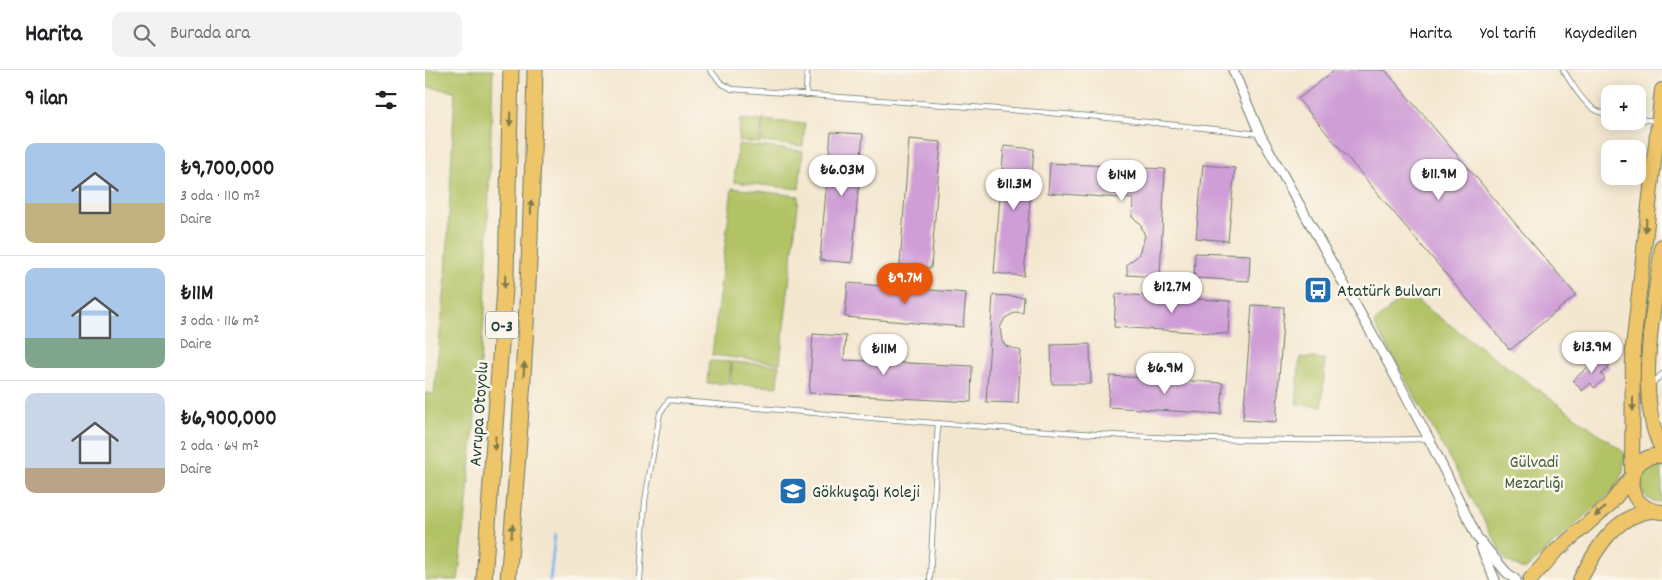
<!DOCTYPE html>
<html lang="tr">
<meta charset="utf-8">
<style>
:root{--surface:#fff;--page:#f2f2f2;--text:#202124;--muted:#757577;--line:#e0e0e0;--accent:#ea580c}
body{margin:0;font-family:Dekko,sans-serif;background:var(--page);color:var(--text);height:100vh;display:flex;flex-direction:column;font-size:19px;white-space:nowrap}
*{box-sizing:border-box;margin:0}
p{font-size:16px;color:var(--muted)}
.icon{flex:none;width:28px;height:28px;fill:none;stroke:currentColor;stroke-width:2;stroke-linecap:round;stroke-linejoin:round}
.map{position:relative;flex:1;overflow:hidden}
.drawer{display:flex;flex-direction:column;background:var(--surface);width:425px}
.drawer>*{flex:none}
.tools{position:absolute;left:1176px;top:15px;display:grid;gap:10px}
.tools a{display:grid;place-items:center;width:45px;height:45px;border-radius:10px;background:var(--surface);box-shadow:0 2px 12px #0003;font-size:25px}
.price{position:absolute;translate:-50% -42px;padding:0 11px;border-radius:18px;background:#fff;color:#222;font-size:16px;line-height:32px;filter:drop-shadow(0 1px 2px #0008)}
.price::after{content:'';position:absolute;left:50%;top:30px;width:15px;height:11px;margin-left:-8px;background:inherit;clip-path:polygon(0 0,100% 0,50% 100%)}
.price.active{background:var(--accent);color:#fff}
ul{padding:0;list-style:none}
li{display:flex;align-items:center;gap:15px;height:125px;padding:0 25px}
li+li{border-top:1px solid var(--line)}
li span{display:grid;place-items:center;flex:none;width:140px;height:100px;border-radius:10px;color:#555}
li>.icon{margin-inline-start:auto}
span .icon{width:60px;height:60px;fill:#fffc;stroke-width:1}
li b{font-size:21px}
h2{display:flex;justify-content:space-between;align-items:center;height:60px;padding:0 25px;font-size:21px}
header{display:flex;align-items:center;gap:30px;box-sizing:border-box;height:70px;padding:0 25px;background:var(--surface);border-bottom:1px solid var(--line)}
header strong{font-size:24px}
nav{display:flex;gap:28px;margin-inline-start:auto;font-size:18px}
.search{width:350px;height:45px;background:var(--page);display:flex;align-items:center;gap:12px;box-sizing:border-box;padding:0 18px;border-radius:10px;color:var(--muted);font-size:19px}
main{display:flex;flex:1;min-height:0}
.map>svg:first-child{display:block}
</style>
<header>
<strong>Harita</strong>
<div class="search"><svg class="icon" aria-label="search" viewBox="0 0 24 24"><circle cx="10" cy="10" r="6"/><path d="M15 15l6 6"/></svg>Burada ara</div>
<nav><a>Harita</a><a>Yol tarifi</a><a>Kaydedilen</a></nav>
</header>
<main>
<section class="drawer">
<h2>9 ilan<svg class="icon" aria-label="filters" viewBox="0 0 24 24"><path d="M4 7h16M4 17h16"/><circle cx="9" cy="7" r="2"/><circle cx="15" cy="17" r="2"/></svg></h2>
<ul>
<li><span style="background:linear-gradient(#a9c7e8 60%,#c2b280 0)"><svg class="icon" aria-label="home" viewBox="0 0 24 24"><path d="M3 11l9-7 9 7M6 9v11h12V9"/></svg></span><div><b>₺9,700,000</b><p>3 oda · 110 m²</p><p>Daire</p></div></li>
<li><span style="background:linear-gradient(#a9c7e8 70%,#7fa58c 0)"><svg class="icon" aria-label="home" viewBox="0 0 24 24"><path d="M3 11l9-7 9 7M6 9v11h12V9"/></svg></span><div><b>₺11M</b><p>3 oda · 116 m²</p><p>Daire</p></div></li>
<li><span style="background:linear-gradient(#c9d6e8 75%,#b9a48a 0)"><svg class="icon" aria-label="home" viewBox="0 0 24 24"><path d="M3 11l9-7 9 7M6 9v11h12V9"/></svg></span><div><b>₺6,900,000</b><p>2 oda · 64 m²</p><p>Daire</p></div></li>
</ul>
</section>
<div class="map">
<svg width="1237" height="510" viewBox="0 0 1237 510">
<rect width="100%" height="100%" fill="#fbf7ec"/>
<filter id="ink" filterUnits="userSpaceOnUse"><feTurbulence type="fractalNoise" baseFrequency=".02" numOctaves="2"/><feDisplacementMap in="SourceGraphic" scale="10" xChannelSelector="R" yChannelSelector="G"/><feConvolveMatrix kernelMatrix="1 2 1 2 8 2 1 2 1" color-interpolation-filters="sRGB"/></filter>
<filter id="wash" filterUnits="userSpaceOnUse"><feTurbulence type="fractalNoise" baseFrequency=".0096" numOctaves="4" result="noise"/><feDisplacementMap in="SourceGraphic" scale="20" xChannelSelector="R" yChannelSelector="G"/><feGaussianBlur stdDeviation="1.12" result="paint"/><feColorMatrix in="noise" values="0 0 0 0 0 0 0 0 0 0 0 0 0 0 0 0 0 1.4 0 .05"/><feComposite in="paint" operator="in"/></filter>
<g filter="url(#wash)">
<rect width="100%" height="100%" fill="#f4e7d0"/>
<!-- green -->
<g fill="#b2c366" stroke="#68804d">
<polygon points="0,0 68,0 60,240 40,453 33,510 0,510 0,323 9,324 21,207 30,21 0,17"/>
<polygon points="315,49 337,51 335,73 313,71"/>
<polygon points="338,50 380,54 378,76 337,72"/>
<polygon points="313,74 378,81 374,119 309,112"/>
<polygon points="307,118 374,126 355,293 287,285"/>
<polygon points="988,228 1200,383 1198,402 1187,422 1101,499 1096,499 1081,490 949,253 973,231"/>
<polygon points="875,287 900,289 897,336 871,334"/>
<polygon points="284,291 306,292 304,314 282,313"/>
<polygon points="307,292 354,295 352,317 306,314"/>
<path d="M1237,393V432C1208,434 1208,391 1237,393Z"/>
</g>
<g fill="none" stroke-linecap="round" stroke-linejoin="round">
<!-- stream -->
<polyline stroke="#81baf1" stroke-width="3" points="125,510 130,465"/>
</g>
<g id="blocks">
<!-- building -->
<g fill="#cf9ed7">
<polygon points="910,0 960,0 1151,225 1085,280 873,29"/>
<polygon points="406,62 438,64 427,193 395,190"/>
<polygon points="484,69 516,72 506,198 475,195"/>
<polygon points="579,76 609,79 599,206 569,203"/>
<polygon points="625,93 740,99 735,207 702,205 702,194 713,186 720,166 715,153 707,147 708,129 623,123"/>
<polygon points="778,95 810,98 803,171 771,168"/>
<polygon points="770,183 825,185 824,211 769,208"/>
<polygon points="423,213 541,223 538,257 420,247"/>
<polygon points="691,224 805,231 803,264 689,257"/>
<polygon points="568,225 599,227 598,243 591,242 580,248 575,258 577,271 581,276 596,281 593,333 561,332"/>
<polygon points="827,235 859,237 851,352 818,350"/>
<polygon points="388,264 421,266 419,290 547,296 546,332 384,323"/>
<polygon points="665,274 666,314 627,314 626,275"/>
<polygon points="1176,286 1185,297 1176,304 1180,309 1169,318 1166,313 1157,321 1148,310"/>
<polygon points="685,306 798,313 796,344 683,337"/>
</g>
</g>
</g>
<g filter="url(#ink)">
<use href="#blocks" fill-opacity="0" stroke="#6a786b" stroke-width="1"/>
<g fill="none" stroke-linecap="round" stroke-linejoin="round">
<defs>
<g id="service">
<polyline points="285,0 296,13 307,19 665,46 835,64"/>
<path d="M1138,0C1151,19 1161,42 1185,45"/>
<polyline points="381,25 382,0"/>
<polyline points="1212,49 1232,51"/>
<polyline points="1227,314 1237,304"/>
<path d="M215,510L220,431L235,343L244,330C391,343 539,357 687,365C792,371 899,371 1004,369"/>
<polyline points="505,510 513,353"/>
</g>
<g id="minor">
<polyline points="808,0 835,64 962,291 1004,369 1052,467 1081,502 1091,510"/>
<polyline points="1056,477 1070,510"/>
</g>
<g id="primary">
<path d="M1237,176C1230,234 1209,328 1237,379"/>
<path d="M1237,386C1199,382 1194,439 1237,442"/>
<polyline points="1207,406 1208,277 1237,20"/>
<polyline points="1105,510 1129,483 1185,434 1207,406"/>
<path d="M1155,510C1171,479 1190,445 1227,441"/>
</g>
<g id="motorway">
<polyline points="59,510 81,204 86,0"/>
<path d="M83,510C98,340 107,170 110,0"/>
</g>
</defs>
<!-- service casing -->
<use href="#service" stroke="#6a786b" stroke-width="6"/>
<!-- minor casing -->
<use href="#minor" stroke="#6a786b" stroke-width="11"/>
<!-- primary casing -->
<use href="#primary" stroke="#6a786b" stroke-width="16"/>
<!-- motorway casing -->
<use href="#motorway" stroke="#6a786b" stroke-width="17"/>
<!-- service -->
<use href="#service" stroke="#fff" stroke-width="4.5"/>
<!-- minor -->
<use href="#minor" stroke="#fff" stroke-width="9"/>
<!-- primary -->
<use href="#primary" stroke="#eec569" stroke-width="14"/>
<!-- motorway -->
<use href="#motorway" stroke="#eec569" stroke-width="15"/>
</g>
<!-- one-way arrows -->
<defs><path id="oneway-solid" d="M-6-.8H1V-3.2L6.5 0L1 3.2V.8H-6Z" transform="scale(1.25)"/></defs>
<g fill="#7c7a4c">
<use href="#oneway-solid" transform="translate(85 49) rotate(92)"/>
<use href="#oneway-solid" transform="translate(106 137) rotate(-89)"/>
<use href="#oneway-solid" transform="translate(1221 155) rotate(96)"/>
<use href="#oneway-solid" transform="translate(80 211) rotate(94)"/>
<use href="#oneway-solid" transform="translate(99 299) rotate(-86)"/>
<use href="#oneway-solid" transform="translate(1208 334) rotate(90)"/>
<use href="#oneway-solid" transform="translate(70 373) rotate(95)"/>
<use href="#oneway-solid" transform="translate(1175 442) rotate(138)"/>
<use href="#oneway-solid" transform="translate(87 461) rotate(-85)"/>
</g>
</g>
<!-- icons -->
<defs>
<symbol id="bus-square" viewBox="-11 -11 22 22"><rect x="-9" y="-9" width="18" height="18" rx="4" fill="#1f6fb2" stroke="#fbf7ec"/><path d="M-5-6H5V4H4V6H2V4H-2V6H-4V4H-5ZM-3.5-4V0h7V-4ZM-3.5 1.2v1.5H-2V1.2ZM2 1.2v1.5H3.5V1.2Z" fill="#fff"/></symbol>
<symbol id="school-square" viewBox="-11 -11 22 22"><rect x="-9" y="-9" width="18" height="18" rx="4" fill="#1f6fb2" stroke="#fbf7ec"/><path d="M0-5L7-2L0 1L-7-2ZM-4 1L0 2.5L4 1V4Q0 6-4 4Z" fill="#fff"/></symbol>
</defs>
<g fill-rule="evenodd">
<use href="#bus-square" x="877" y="204" width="32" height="32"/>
<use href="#school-square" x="352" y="405" width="32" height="32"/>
</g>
<g text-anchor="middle" stroke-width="5" stroke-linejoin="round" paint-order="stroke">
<!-- shield labels -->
<rect fill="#fbf7ec" stroke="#61756b" stroke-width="1" x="61" y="241.5" width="32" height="27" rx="4"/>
<g font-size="16" font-weight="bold" fill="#1f3d34">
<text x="77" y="261">O-3</text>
</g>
<!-- poi labels -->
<g font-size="18" fill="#1f3d34" stroke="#fbf7ec" text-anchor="start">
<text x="912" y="226">Atatürk Bulvarı</text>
<text x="387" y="427">Gökkuşağı Koleji</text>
</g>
<!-- street labels -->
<g font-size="18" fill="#1f3d34" stroke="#fbf7ec">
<text transform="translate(53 344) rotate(-86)" y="6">Avrupa Otoyolu</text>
</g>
<!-- park labels -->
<g font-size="18" fill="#445e40" stroke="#fbf7ec">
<text x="1109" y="397">Gülvadi<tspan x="1109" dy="21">Mezarlığı</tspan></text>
</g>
</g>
</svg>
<div class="tools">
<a>+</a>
<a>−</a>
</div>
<b class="price" style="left:417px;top:127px">₺6.03M</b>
<b class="price" style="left:1014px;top:131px">₺11.9M</b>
<b class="price" style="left:697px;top:132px">₺14M</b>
<b class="price" style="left:589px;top:141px">₺11.3M</b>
<b class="price active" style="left:480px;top:235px">₺9.7M</b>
<b class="price" style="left:747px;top:244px">₺12.7M</b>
<b class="price" style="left:1167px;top:304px">₺13.9M</b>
<b class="price" style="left:459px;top:306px">₺11M</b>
<b class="price" style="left:740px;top:325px">₺6.9M</b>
</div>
</main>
